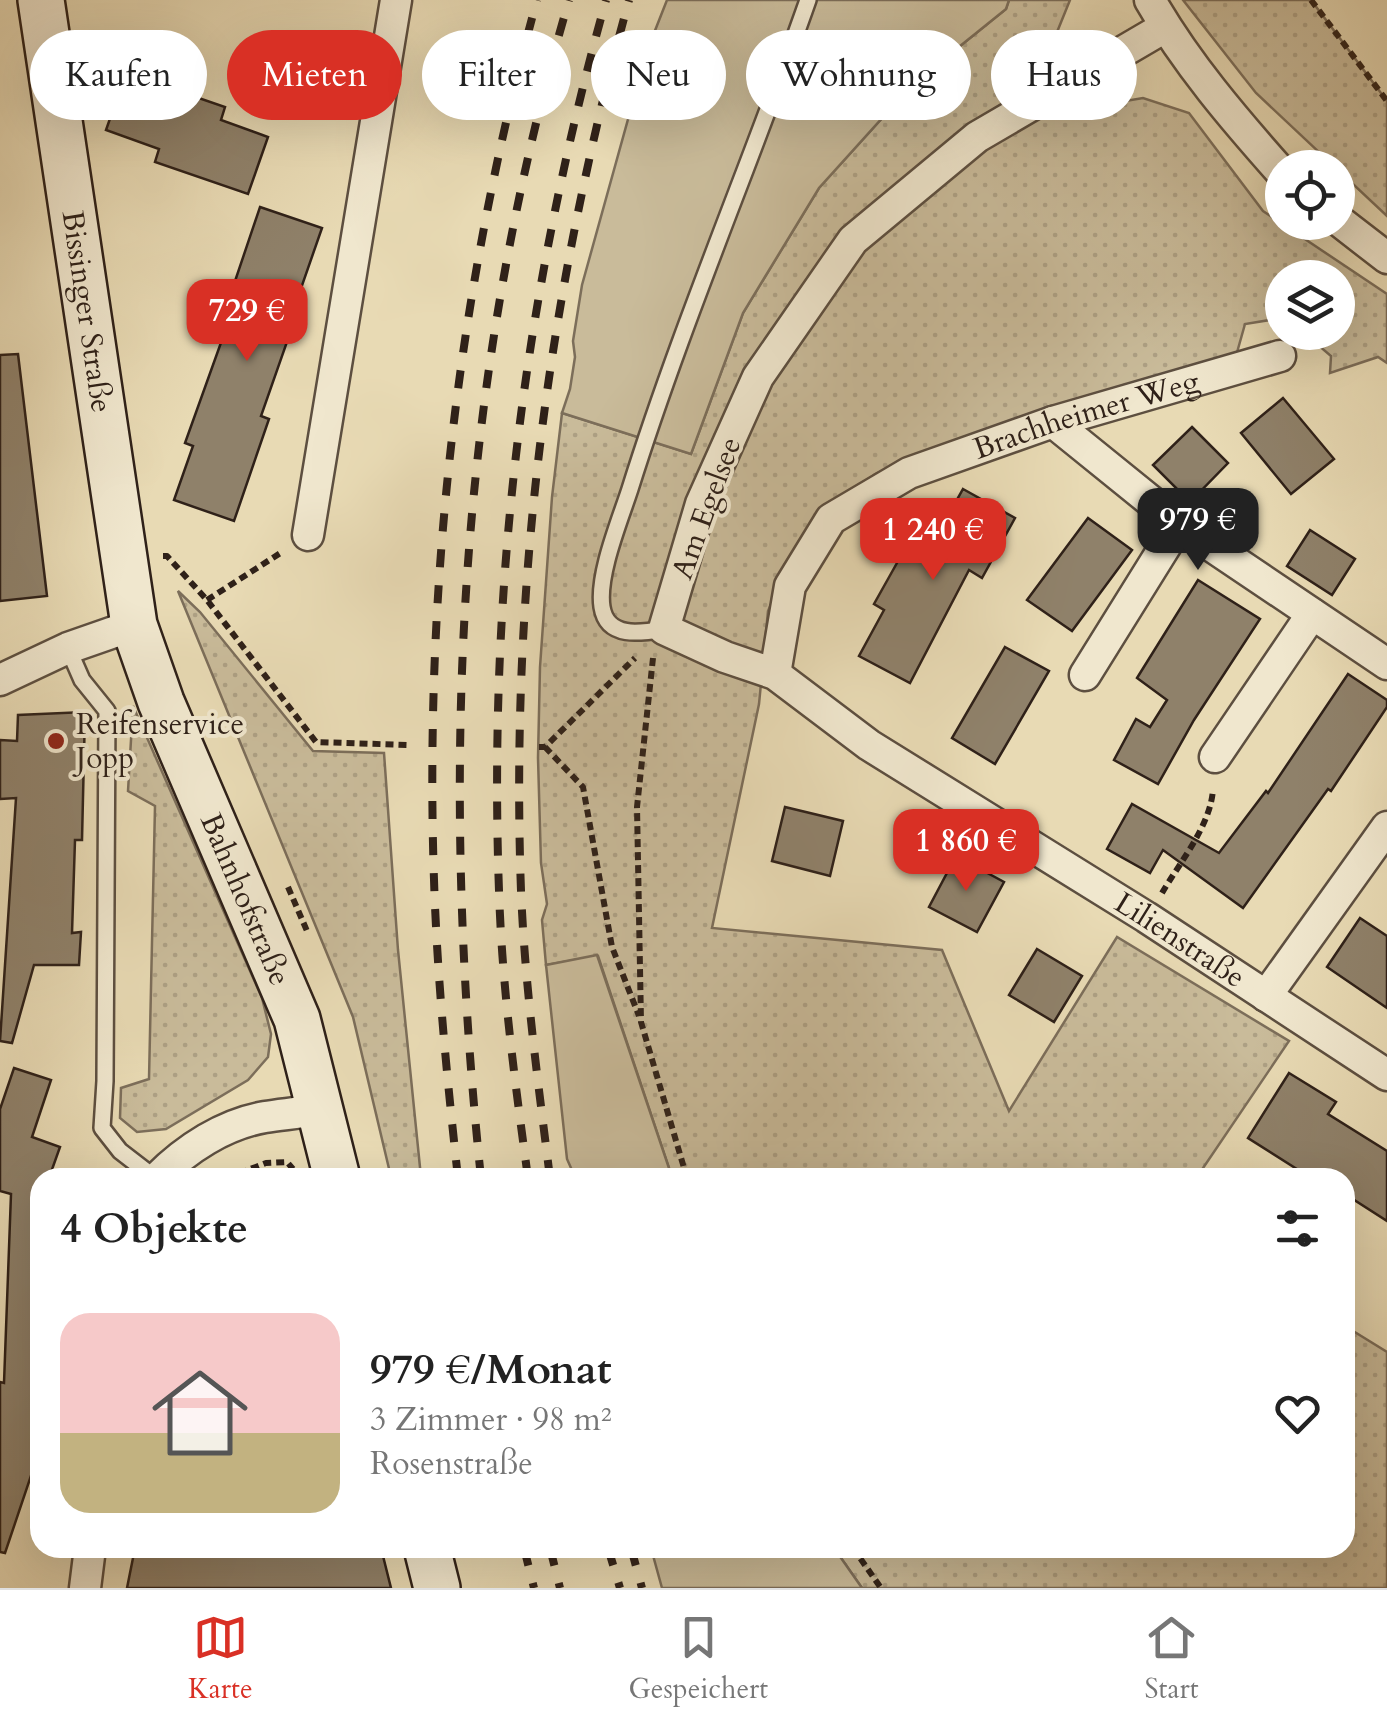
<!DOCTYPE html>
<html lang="de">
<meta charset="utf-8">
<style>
:root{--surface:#fff;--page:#f2f2f2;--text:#222;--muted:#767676;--line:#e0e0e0;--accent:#d93025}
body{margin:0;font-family:Cardo,serif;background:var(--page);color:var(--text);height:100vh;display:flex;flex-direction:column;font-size:38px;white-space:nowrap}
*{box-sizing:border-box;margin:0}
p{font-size:32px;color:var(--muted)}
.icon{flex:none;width:55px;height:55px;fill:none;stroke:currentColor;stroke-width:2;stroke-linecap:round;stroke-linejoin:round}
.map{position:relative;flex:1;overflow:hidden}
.drawer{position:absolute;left:30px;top:1168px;width:1325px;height:390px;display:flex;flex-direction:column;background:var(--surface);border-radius:30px;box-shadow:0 10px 40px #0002}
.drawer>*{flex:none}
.hud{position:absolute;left:30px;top:30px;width:1328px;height:90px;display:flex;gap:20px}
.buttons{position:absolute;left:1265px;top:150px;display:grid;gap:20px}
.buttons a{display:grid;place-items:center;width:90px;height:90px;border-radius:50%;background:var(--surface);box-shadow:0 10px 40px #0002;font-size:50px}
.price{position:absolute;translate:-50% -85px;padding:0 22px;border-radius:20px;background:var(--accent);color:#fff;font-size:32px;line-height:65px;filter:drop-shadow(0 2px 5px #0008)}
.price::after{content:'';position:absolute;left:50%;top:60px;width:30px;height:22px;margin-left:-15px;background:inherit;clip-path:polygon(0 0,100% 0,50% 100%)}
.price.current{background:#222;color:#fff}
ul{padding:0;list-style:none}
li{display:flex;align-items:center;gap:30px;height:250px;padding:0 30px}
li span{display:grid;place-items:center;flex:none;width:280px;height:200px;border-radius:30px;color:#555}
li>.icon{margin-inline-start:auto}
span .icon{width:120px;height:120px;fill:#fffc;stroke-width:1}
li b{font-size:42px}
h2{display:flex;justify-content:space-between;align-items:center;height:120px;padding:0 30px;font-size:42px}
.pill{padding:0 35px;border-radius:45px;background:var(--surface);box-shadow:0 10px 40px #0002;font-size:35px;line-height:90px}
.pill.current{background:var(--accent);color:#fff}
.tabs{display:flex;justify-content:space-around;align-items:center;height:140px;border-top:2px solid var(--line);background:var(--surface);font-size:28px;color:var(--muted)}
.tabs a{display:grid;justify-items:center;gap:5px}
.tabs .current{color:var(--accent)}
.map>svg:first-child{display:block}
</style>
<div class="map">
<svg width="1387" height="1588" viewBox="0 0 1387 1588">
<defs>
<pattern id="grass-dots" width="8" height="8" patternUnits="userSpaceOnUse" patternTransform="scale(2.5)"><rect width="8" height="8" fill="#c9bb9a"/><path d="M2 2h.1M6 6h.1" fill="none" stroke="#ada084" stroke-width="1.8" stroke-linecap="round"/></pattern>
</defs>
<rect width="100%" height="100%" fill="#e8dab4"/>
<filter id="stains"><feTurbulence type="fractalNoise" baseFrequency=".002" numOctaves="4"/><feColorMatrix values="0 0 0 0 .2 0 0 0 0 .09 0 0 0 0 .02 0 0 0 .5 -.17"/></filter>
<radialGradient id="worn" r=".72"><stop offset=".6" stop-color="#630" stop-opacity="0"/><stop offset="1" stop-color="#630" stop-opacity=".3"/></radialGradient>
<!-- grass -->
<g fill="url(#grass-dots)" stroke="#7c6e5a" stroke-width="2.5">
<polygon points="1009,0 1070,0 1051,47 1078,109 1143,98 1189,113 1263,211 1387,294 1387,363 1378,357 1330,373 1331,356 1304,333 1338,332 1338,278 1282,278 1282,318 1245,324 1236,356 1095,394 877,473 826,507 795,549 768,611 759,704 712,928 942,950 1009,1111 1117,937 1289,1041 1197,1177 672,1177 598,956 546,965 542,920 547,904 541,863 538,758 540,667 552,497 562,413 691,454 743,313 819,188 913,84 1006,9"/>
<polygon points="1183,0 1311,0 1387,101 1387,216 1256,93"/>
<polygon points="178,591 200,612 313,751 384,753 398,950 421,1177 391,1177 353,1017"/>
<polygon points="133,706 262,998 271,1034 268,1057 248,1080 166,1129 137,1132 120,1118 121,1088 149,1079 155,806 128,791"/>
<polygon points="1345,1326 1387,1352 1387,1588 862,1588 834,1548 1345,1548"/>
</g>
<!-- garden -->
<g fill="#c9bb9a" stroke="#7c6e5a" stroke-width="2.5">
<polygon points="667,0 1009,0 1006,9 913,84 819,188 743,313 691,454 562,413 570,389 575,357 573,341 582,285 647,51"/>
<polygon points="597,955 672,1177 575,1177 567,1159 546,965"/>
<polygon points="651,1548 834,1548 862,1588 662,1588"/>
</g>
<!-- building -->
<g fill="#8f816a" stroke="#2f2119" stroke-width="2.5">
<polygon points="126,73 225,107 221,120 268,137 248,194 155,162 159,149 106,130"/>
<polygon points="260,207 322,228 291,317 295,319 261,416 269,419 234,521 174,500 193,446 185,443 237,298 230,296"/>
<polygon points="18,354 47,596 0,601 0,355"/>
<polygon points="1283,398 1334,459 1291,494 1241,433"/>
<polygon points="1192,427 1228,463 1190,502 1153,465"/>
<polygon points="963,489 1015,518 982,578 969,570 910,683 859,656 884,610 874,604 911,538 921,545 936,517 945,521"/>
<polygon points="1088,518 1132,550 1072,631 1027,600"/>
<polygon points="1310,530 1355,559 1332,595 1287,566"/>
<polygon points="1198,580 1260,619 1194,720 1158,784 1114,760 1136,719 1150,727 1167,700 1137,678"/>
<polygon points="1005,647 1049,671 995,764 952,738"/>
<polygon points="1348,674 1387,700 1387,707 1331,791 1328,789 1243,908 1163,850 1150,873 1107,849 1132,804 1219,853 1266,791 1268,793"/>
<polygon points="85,712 82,840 75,840 72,933 81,932 79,965 34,965 12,1043 0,1041 16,798 0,799 0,740 17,741 18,715"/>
<polygon points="785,807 843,821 830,876 772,861"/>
<polygon points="956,856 1004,882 977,932 929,907"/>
<polygon points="1360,918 1387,936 1387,1008 1327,967"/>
<polygon points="1037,949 1082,976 1054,1022 1009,995"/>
<polygon points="14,1068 51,1080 32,1137 60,1147 49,1178 40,1178 40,1449 5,1553 0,1552 0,1382 4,1383 11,1194 0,1191 0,1109"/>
<polygon points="1289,1073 1336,1102 1328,1114 1387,1151 1387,1221 1345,1194 1345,1178 1311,1178 1248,1138"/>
<polygon points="135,1548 381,1548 391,1588 127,1588"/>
</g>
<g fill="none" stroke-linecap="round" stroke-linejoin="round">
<defs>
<g id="lane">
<path d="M664,629C641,633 607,639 602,607C597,575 620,520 630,489C682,323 751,163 808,0"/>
<polyline points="68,648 82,680 107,711 105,1081 102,1128 120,1151 155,1178"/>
</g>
<g id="street">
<path d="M1150,0C1186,63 1234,119 1282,173"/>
<path id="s1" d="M1165,27L977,137L853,240L758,377L701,504L664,629L725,657L775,674L869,745L1146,917L1387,1075"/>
<polyline points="1338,220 1387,258"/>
<polyline points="1053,422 1179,524 1387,664"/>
<polyline points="308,535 396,0"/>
<path id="s2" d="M775,674L790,586L831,519L909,473L1053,422L1280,356"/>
<polyline points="1085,675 1179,524"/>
<polyline points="0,680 68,648 134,625"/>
<polyline points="1215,757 1312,614"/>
<polyline points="1266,996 1387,827"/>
<path d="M157,1178C186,1149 224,1124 265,1117C283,1114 301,1113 319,1109"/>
<polyline points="85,1588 90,1548"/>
</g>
<g id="secondary">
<path id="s3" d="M41,0L134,625L161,702L297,1019L337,1178"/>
<polyline points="427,1548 437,1588"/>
</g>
</defs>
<!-- lane casing -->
<use href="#lane" stroke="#5d4f40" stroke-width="20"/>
<!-- street casing -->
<use href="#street" stroke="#5d4f40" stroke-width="35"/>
<!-- secondary casing -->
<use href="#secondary" stroke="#2f2119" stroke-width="50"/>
<!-- path -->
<g stroke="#2f2119" stroke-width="6" stroke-dasharray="8 5" stroke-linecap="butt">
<polyline points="1311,0 1387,101"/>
<polyline points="163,556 167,556 207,600 316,742 407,745"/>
<polyline points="207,600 282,552"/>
<polyline points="653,658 637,807 641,1022 687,1178"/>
<polyline points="539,747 545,747 635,658"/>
<polyline points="545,747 583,787 612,947 639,1016"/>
<polyline points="288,887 307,931"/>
<path d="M1162,893C1180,862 1211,825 1213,789"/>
<polyline points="227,1178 266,1163 287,1162 293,1169"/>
<polyline points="853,1548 881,1588"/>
</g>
<!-- lane -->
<use href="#lane" stroke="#f0e7ce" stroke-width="15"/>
<!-- street -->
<use href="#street" stroke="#f0e7ce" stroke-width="30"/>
<!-- secondary -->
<use href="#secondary" stroke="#f0e7ce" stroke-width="45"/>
<!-- rail -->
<g stroke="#2f2119" stroke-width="8" stroke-dasharray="18 18" stroke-linecap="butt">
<path d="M458,1178C448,1087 439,997 435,906C422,603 456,292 537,0"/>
<path d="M481,1178C439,777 455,388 569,0"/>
<path d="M528,1178C515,1082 502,987 499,891C488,587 524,293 606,0"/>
<path d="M550,1178C538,1082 525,987 521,891C510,587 548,293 629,0"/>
<polyline points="524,1548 534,1588"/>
<polyline points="550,1548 560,1588"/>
<polyline points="608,1548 620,1588"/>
<polyline points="631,1548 642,1588"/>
</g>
</g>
<!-- markers -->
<circle fill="#8f2418" stroke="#f0e7ce" stroke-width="4" cx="56" cy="741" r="10"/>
<g text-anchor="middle" stroke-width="8" stroke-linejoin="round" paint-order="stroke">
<!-- street labels -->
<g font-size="30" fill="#2f2119" stroke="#f0e7ce">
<text dy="10" stroke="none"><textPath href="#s3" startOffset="315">Bissinger Straße</textPath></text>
<text dy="10" stroke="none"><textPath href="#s2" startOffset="445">Brachheimer Weg</textPath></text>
<text transform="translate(706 508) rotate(-70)" y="10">Am Egelsee</text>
<text dy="10" stroke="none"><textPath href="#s3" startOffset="928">Bahnhofstraße</textPath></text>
<text dy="10" stroke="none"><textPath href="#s1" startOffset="1420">Lilienstraße</textPath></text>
</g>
<!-- poi labels -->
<g font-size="30" fill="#2f2119" stroke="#f0e7ce" text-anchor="start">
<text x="76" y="734">Reifenservice<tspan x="76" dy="34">Jopp</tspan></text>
</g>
</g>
<rect width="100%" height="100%" filter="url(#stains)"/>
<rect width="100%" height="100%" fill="url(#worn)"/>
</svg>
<div class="buttons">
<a><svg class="icon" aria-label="locate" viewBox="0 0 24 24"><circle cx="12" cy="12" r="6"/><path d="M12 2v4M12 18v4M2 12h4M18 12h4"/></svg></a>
<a><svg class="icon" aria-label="layers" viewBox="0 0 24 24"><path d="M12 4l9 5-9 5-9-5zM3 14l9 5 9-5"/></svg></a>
</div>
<b class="price" style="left:247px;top:364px">729 €</b>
<b class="price current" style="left:1198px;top:573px">979 €</b>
<b class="price" style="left:933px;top:583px">1 240 €</b>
<b class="price" style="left:966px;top:894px">1 860 €</b>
<div class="hud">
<a class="pill">Kaufen</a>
<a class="pill current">Mieten</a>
<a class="pill">Filter</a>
<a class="pill">Neu</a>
<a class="pill">Wohnung</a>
<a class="pill">Haus</a>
</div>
<section class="drawer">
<h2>4 Objekte<svg class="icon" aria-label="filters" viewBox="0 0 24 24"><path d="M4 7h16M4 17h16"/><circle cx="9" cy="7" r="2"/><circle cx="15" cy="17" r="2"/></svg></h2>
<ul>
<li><span style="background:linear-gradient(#f6c9c9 60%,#c2b280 0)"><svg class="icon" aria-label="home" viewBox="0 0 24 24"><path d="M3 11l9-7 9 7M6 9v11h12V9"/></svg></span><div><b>979 €/Monat</b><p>3 Zimmer · 98 m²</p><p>Rosenstraße</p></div><svg class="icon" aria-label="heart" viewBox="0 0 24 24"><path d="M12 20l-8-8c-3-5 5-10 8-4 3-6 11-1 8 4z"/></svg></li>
</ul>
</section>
</div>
<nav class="tabs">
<a class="current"><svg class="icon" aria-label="map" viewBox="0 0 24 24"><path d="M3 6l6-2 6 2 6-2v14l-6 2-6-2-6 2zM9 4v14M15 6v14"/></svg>Karte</a>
<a><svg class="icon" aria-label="saved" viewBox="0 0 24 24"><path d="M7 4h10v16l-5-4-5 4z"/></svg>Gespeichert</a>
<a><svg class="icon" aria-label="home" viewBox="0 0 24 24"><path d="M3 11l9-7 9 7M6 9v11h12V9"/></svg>Start</a>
</nav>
